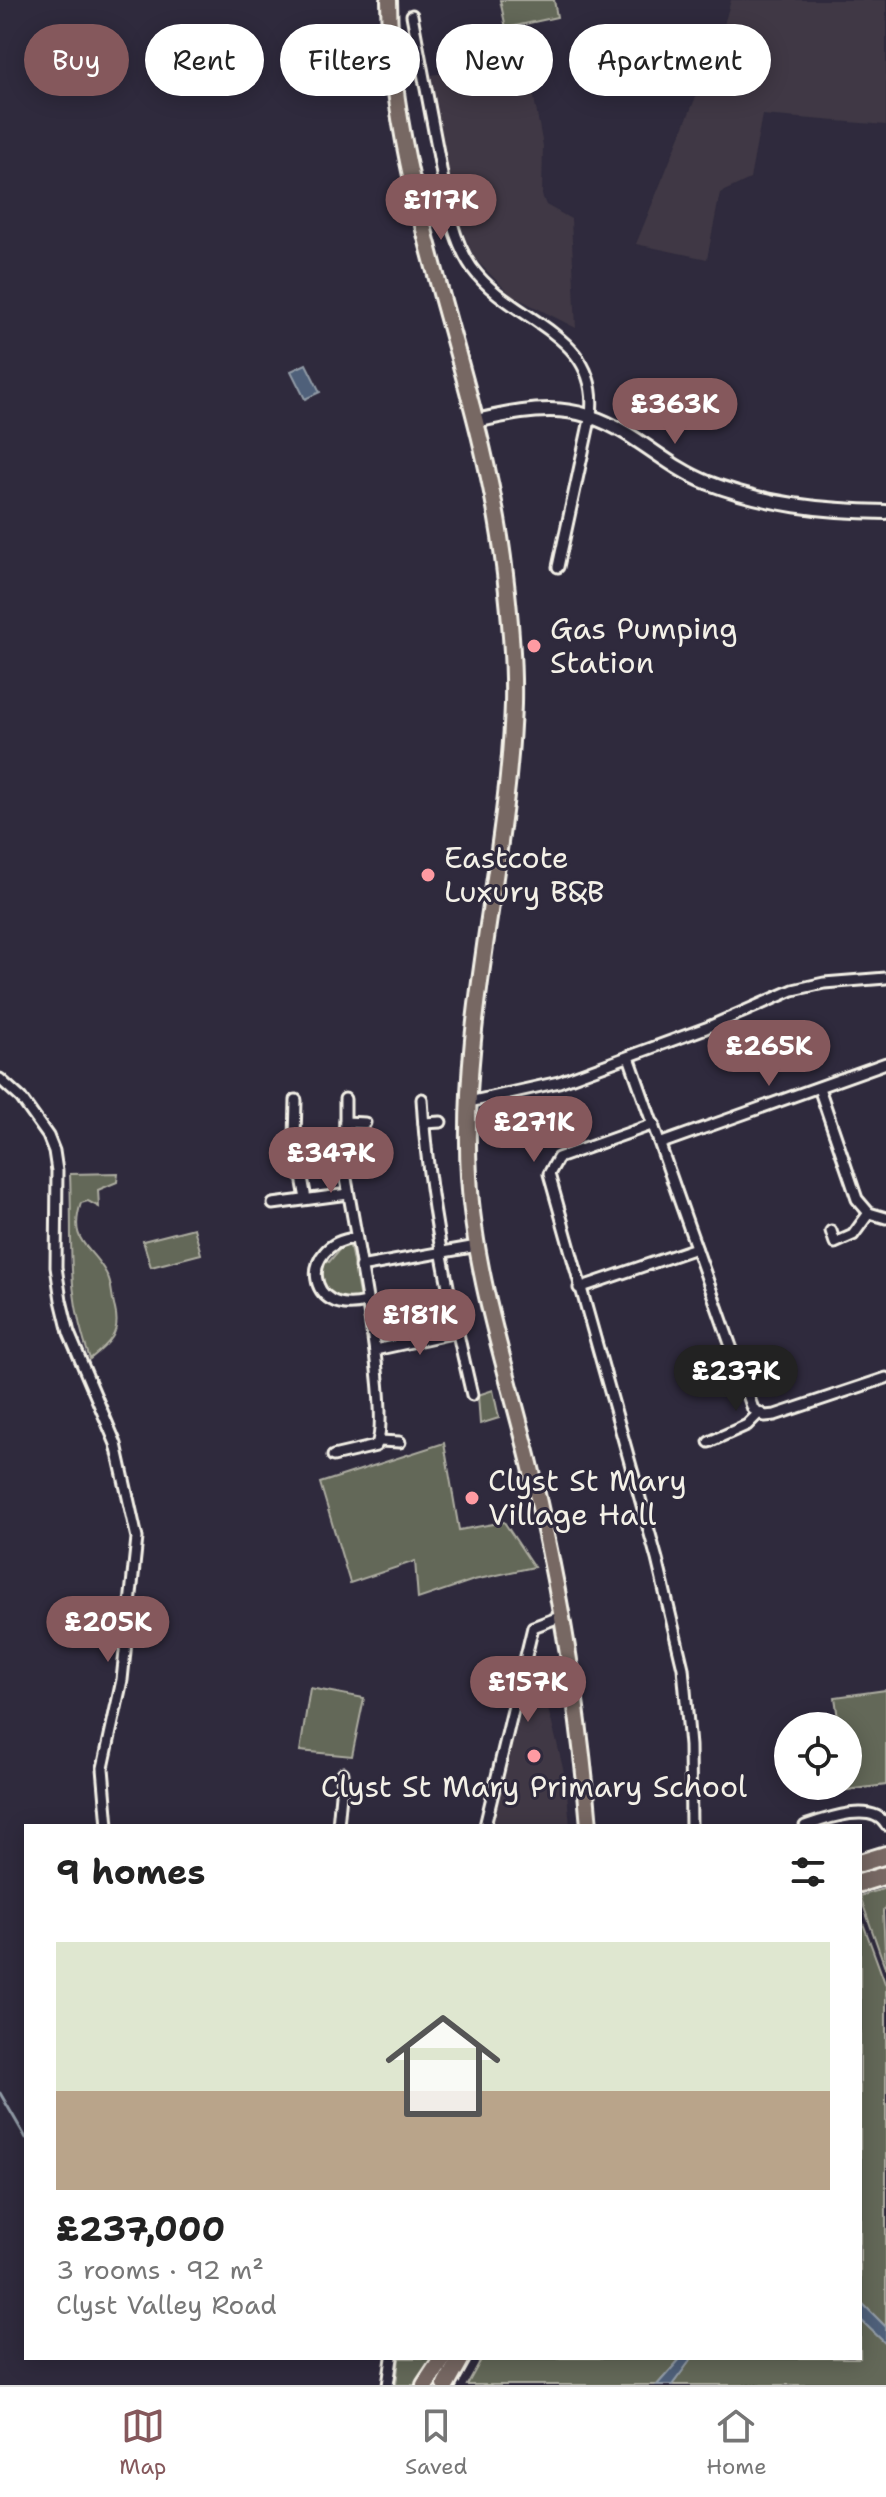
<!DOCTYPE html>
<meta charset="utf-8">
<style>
:root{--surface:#fff;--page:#f2f2f2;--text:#222;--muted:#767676;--line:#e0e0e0;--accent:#85585c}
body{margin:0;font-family:"Shantell Sans",sans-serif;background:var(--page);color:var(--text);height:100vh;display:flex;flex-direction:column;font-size:30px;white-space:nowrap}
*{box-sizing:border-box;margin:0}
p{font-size:26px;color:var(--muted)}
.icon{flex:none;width:44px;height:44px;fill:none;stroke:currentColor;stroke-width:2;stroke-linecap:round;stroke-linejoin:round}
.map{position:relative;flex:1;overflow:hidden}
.panel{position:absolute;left:24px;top:1824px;width:838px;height:536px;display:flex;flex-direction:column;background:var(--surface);border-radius:0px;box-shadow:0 4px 20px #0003}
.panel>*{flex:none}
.guide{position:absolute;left:24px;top:24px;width:838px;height:72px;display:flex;gap:16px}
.controls{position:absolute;left:774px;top:1712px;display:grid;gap:16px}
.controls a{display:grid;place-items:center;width:88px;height:88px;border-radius:50%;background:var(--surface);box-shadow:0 4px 20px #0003;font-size:40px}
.price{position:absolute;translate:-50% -68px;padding:0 18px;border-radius:28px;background:var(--accent);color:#fff;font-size:26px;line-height:52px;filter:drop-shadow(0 2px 4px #0008)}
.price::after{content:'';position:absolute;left:50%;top:48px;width:24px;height:18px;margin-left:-12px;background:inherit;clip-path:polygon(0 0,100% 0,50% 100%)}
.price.active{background:#222;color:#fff}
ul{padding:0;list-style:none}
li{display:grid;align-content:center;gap:16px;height:424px;padding:0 32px}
li span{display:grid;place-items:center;height:248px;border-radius:0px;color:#555}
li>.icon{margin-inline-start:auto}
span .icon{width:144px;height:144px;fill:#fffc;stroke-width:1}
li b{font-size:34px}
h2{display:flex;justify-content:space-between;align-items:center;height:96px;padding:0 32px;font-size:34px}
.tag{padding:0 28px;border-radius:36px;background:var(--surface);box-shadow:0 4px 20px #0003;font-size:28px;line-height:72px}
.tag.active{background:var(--accent);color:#fff}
.tab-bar{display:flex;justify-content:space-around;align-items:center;height:112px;border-top:2px solid var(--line);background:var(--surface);font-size:22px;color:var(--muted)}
.tab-bar a{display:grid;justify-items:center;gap:4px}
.tab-bar .active{color:var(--accent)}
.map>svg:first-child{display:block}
</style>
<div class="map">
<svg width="886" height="2385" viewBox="0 0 886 2385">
<rect width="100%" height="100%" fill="#2f2a3d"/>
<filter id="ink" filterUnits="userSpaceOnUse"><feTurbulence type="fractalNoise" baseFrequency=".0125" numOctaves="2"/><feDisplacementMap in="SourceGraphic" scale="16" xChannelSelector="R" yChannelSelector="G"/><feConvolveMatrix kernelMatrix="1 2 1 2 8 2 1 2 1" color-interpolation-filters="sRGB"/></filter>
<g filter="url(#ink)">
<!-- built -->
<g fill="#3f3844">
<polygon points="731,0 886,0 886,125 762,115 750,179 720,193 707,259 636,244 721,35"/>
<polygon points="527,60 543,146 542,195 546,205 571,219 576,328 511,295 475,259 459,224 443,220 418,77"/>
<polygon points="530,1665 537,1667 557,1743 566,1781 570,1826 491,1826"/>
</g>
<!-- green -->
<g fill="#646759" stroke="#acaca0" stroke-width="2">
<polygon points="500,0 554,0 557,17 506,28"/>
<path d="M118,1173L117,1182L98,1190L99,1207L88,1201L81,1203C68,1243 90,1244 106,1273C113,1285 111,1296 115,1309C121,1333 110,1343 90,1359C65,1290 73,1245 70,1174Z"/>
<polygon points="194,1228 201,1254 151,1267 143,1241"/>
<path d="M343,1245L350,1246L360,1299C330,1309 318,1284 323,1259L329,1262Z"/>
<polygon points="493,1390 499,1418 480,1424 478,1395"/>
<polygon points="444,1443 459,1530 504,1522 534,1567 474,1580 418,1599 415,1561 350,1583 320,1483"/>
<polygon points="310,1688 364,1698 352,1756 300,1751"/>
<polygon points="886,1690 886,1785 847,1790 848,1726 839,1726 835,1697"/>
<polygon points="886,1888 886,1909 883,1911 886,1970 860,1896"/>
<polygon points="860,1915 886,1986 886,2327 860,2301"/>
<polygon points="860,2319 886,2344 886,2385 672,2385 692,2358 860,2358"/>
<polygon points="399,2358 433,2358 417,2385 396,2385"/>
<polygon points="482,2358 681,2358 657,2385 467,2385"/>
</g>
<!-- water -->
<g fill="#4f617a" stroke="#919ba6" stroke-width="2">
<polygon points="306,364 320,392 305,399 291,371"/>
<polygon points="860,2301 886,2327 886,2344 860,2319"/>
<polygon points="681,2358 692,2358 672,2385 657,2385"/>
</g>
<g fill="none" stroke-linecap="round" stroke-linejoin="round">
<!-- stream -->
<polyline stroke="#919ba6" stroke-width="3" points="0,2093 26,2138"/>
<defs>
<g id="street">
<path d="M412,15C420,59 429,103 437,147C445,187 448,233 472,268C512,323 601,332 591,415L558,567"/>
<polyline points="629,1057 753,1409 765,1416 775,1415 886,1378"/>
<polyline points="0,1079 21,1098 48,1136 54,1151 57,1171 56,1267 61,1300 69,1333 116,1444 137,1538 122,1680 103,1768 108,1826"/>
<polyline points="819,1088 857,1199 869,1213 886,1218"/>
<polyline points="345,1099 345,1122 365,1123"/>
<path d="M422,1099C428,1199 449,1297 472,1395"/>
<polyline points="296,1100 295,1139 306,1199"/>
<polyline points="469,1102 559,1082 706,1028 793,990 824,983 886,978"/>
<polyline points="424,1123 441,1122"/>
<polyline points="654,1124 558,1158 549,1174 657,1559 683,1668 690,1746 691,1826"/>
<polyline points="662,1143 886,1063"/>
<polyline points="273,1204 348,1194"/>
<polyline points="831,1231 835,1243 853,1235 869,1213"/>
<path d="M355,1238C298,1244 306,1318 366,1302"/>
<polyline points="360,1267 477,1246"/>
<polyline points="579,1288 696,1248"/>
<polyline points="375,1350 457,1332"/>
<polyline points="379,1441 400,1442"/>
<polyline points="709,1442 747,1425 758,1414"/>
<path d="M333,1456L376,1446C394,1416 349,1202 342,1155L345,1122"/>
<polyline points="338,1826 343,1773"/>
<polyline points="485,1826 533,1627 562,1616"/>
<path d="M805,1826C825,1819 873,1801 886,1825"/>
<polyline points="388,2385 392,2358"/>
</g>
<path id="secondary" d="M476,421C542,406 580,401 638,441C661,456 681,472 706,482C766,505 823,511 886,512"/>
<path id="primary" d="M389,0C391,199 483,378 505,574C510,616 514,661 513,704C508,862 460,1018 469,1176C474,1275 508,1372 531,1468C559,1586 579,1705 589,1826"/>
<g id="highway">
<polyline points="860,1863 886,1855"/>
<polyline points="860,1883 886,1875"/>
<polyline points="425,2385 443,2358"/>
<polyline points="446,2385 461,2358"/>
</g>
</defs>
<!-- street casing -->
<use href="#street" stroke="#f4f1e8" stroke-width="15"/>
<!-- secondary casing -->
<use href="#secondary" stroke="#f4f1e8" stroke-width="18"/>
<!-- primary casing -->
<use href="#primary" stroke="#f4f1e8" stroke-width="20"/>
<!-- highway casing -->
<use href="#highway" stroke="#f4f1e8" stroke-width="22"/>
<!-- street -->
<use href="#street" stroke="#2f2a3d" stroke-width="9"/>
<!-- secondary -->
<use href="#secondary" stroke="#2f2a3d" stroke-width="12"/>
<!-- primary -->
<use href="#primary" stroke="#776864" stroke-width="14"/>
<!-- highway -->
<use href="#highway" stroke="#776864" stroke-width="16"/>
</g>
</g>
<!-- markers -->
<g fill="#ff9aa2" stroke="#2f2a3d" stroke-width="3">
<circle cx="534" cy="646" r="8"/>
<circle cx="428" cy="875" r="8"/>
<circle cx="472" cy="1498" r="8"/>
<circle cx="534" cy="1756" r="8"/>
</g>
<g text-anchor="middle" stroke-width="6" stroke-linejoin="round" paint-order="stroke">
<!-- poi labels -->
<g font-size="30" fill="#f4f1e8" stroke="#2f2a3d" text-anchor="start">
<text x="550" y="639">Gas Pumping<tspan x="550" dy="34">Station</tspan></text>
<text x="444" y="868">Eastcote<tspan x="444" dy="34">Luxury B&amp;B</tspan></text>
<text x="488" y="1491">Clyst St Mary<tspan x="488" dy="34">Village Hall</tspan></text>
<text x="534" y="1797" text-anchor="middle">Clyst St Mary Primary School</text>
</g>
</g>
</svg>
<div class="controls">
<a><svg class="icon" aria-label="locate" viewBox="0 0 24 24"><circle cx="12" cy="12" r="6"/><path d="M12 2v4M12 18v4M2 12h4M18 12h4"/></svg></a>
</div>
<b class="price" style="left:441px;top:242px">£117K</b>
<b class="price" style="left:675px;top:446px">£363K</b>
<b class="price" style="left:769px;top:1088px">£265K</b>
<b class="price" style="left:534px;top:1164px">£271K</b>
<b class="price" style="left:331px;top:1195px">£347K</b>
<b class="price" style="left:420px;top:1357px">£181K</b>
<b class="price active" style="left:736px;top:1413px">£237K</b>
<b class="price" style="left:108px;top:1664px">£205K</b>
<b class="price" style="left:528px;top:1724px">£157K</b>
<div class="guide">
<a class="tag active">Buy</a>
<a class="tag">Rent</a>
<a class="tag">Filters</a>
<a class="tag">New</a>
<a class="tag">Apartment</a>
</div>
<section class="panel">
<h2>9 homes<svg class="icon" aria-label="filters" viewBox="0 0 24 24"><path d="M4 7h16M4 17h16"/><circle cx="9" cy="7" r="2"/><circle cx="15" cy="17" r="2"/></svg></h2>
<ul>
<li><span style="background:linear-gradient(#dfe7d0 60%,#b9a48a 0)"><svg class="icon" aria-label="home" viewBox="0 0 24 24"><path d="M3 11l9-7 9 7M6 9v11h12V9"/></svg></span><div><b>£237,000</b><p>3 rooms · 92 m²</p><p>Clyst Valley Road</p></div></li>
</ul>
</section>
</div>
<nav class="tab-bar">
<a class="active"><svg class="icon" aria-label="map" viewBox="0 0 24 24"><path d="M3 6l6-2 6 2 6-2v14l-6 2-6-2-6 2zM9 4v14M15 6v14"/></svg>Map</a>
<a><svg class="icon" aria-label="saved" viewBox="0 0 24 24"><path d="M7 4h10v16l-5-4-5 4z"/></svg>Saved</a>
<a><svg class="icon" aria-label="home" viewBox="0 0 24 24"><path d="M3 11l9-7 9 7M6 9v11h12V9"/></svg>Home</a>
</nav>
